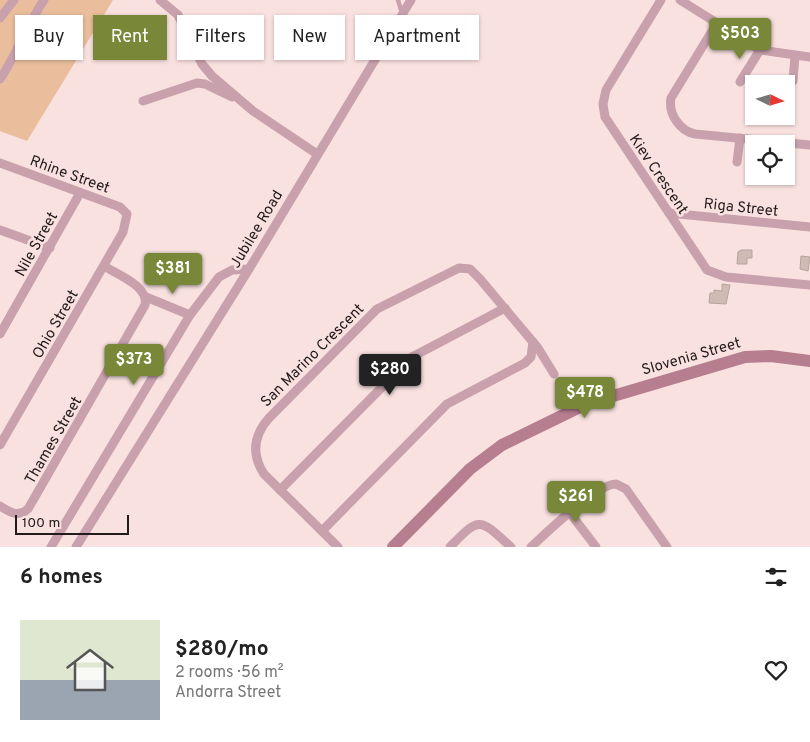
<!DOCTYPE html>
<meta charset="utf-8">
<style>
:root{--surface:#fff;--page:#f2f2f2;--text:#222;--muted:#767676;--line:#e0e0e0;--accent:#788838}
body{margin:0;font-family:Overpass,sans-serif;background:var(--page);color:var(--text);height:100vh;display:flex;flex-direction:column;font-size:19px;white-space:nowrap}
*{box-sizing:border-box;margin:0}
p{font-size:16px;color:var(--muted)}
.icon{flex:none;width:28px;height:28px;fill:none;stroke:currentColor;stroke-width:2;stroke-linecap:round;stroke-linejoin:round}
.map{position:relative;height:547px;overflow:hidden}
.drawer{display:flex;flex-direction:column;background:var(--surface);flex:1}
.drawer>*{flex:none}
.banner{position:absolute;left:15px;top:15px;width:500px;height:45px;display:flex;gap:10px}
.needle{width:32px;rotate:95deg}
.fabs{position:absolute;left:745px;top:75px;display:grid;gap:10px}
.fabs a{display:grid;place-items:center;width:50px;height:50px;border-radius:0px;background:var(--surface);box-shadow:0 1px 4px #0004;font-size:25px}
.scale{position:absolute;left:15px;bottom:12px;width:114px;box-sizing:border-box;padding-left:5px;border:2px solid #231b1b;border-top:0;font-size:14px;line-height:18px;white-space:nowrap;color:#231b1b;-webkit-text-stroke:4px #f9e1e0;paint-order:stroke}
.price{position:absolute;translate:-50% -42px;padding:0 11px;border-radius:5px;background:var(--accent);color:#fff;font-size:16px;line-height:32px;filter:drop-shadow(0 1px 2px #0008)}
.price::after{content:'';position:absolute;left:50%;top:30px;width:15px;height:11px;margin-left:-8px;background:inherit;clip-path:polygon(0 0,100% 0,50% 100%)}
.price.active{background:#222;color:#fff}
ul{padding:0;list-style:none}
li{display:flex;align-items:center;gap:15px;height:125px;padding:0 20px}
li+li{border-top:1px solid var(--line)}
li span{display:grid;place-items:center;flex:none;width:140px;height:100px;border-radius:0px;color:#555}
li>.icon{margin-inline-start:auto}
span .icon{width:60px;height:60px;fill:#fffc;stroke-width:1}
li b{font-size:21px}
h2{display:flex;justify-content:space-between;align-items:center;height:60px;padding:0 20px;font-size:21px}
.pill{padding:0 18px;border-radius:0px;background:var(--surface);box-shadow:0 1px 4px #0004;font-size:18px;line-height:45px}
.pill.active{background:var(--accent);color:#fff}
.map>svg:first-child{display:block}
</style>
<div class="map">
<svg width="810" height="547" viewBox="0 0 810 547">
<rect width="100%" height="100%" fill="#f9e1e0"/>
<!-- green -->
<polygon fill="#eabe9c" points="0,0 113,0 27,141 0,131"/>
<!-- building -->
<g fill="#d0bbb4" stroke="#b7a39c">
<polygon points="741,250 752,250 752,258 747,258 747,264 737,264 738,252"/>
<polygon points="801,256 810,257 808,271 800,269"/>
<polygon points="722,284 730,285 726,304 709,303 710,293 714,293 714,290 722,291"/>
</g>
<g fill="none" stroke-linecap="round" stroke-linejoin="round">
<!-- lane -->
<polyline stroke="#c8a1ac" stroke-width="4.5" points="398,0 402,13"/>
<!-- street -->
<g stroke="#c8a1ac" stroke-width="9">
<polyline points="160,0 178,15 202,64 212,76 253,111 317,154"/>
<polyline points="661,0 606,90 603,104 605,117 707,270 726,277 810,285"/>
<polyline points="680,0 760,50 810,57"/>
<polyline points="0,18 14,0"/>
<path d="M717,23L671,98C668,114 680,131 695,134L810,145"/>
<path d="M0,79C17,54 27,25 44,0"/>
<polyline points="793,81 795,56"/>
<polyline points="740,82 760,50"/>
<polyline points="143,101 197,83 205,84 232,97"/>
<polyline points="786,156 788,143"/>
<polyline points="737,162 740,138"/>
<polyline points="0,163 120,207 127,214 123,232 0,445"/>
<polyline points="669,213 810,227"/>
<polyline points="0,230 50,248"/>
<polyline points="146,297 190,315"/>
<polyline points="0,334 80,193"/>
<polyline points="280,490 412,357 505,308"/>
<path d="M0,506C10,512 18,518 28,509L145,305C149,286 118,275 104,266"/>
<polyline points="570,513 596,547"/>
<polyline points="322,531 447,404 525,363 531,357 533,342"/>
<polyline points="51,547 190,315 219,277 232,270 249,269"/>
<polyline points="76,547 249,269 411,0"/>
<path d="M338,547L264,474C251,454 254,435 269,418L377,309L459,268L470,269L480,279L538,348L554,374"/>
<path d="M450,547C480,516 479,518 511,547"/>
<path d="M531,547C547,532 597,484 616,484L626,489L667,547"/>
</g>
<!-- secondary -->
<polyline stroke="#b67e8f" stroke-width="12" points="393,547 470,469 502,445 586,404 745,357 771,356 810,361"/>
</g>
<g text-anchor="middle" stroke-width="5" stroke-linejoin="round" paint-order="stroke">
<!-- street labels -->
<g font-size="15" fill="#231b1b" stroke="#f9e1e0">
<text transform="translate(70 174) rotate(20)" y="5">Rhine Street</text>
<text transform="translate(659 174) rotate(56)" y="5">Kiev Crescent</text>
<text transform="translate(741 207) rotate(6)" y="5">Riga Street</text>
<text transform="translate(256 229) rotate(-59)" y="5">Jubilee Road</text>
<text transform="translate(36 244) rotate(-61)" y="5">Nile Street</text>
<text transform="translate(55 324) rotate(-60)" y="5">Ohio Street</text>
<text transform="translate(312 355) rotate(-45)" y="5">San Marino Crescent</text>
<text transform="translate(691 356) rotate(-16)" y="5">Slovenia Street</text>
<text transform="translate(53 440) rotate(-60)" y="5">Thames Street</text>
</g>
</g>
</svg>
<div class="fabs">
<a><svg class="needle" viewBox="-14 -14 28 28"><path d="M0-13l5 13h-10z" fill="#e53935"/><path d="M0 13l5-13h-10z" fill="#767676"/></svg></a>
<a><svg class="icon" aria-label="locate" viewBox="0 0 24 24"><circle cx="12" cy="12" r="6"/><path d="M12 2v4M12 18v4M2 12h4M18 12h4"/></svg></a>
</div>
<div class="scale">100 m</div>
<b class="price" style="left:740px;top:60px">$503</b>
<b class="price" style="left:173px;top:295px">$381</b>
<b class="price" style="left:134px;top:386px">$373</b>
<b class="price active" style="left:390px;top:396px">$280</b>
<b class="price" style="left:585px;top:419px">$478</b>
<b class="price" style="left:576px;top:523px">$261</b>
<div class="banner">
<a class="pill">Buy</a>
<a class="pill active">Rent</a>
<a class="pill">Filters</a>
<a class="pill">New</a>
<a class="pill">Apartment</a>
</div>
</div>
<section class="drawer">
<h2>6 homes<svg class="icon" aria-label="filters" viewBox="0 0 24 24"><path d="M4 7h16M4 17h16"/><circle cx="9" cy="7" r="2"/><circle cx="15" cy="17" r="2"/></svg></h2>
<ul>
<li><span style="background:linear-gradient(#dfe7d0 60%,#9aa5b1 0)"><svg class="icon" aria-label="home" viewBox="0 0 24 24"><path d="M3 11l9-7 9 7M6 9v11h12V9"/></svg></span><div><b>$280/mo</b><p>2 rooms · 56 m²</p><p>Andorra Street</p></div><svg class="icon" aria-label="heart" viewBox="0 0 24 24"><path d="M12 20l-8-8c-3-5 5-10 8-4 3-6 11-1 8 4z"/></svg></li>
</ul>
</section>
